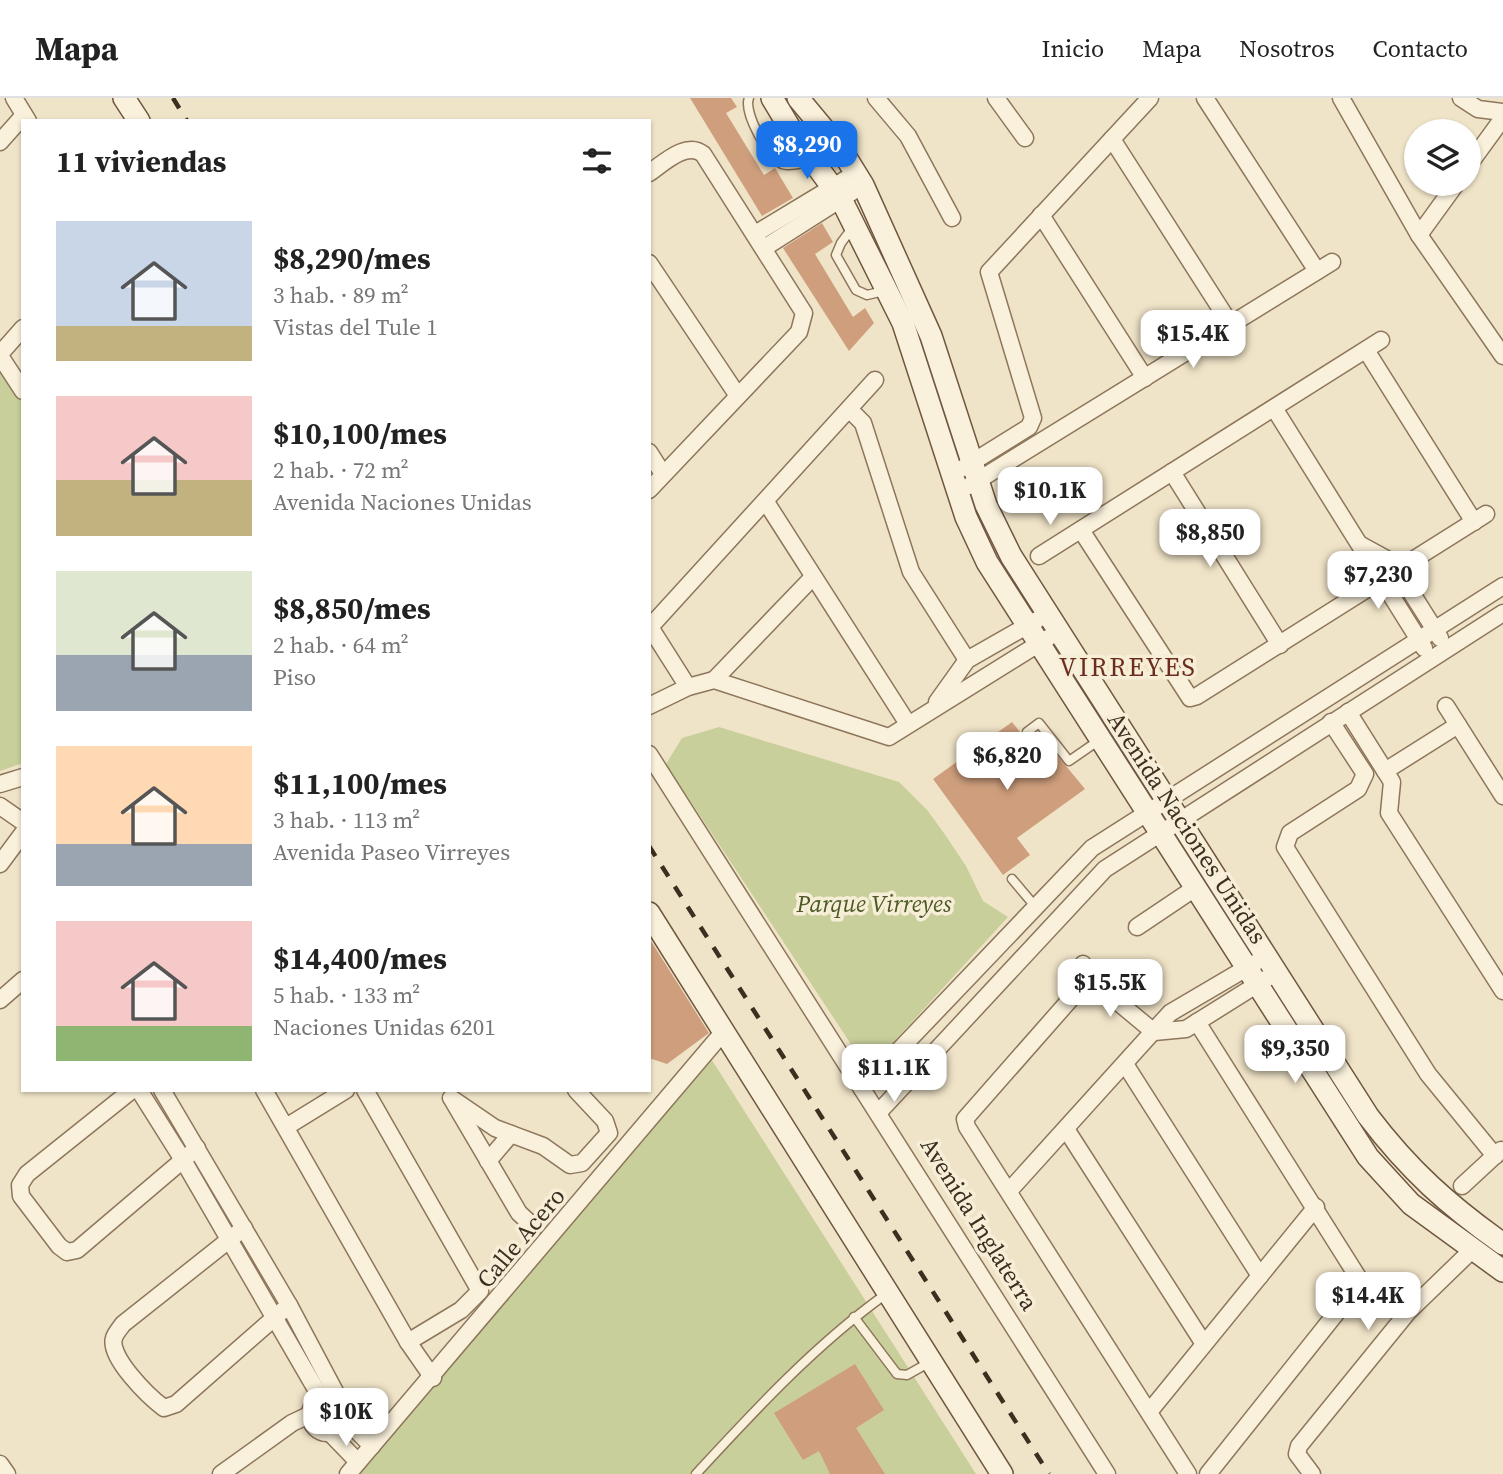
<!DOCTYPE html>
<html lang="es">
<meta charset="utf-8">
<style>
:root{--surface:#fff;--page:#f6f6f6;--text:#222;--muted:#767676;--line:#e0e0e0;--accent:#1a73e8}
body{margin:0;font-family:"Source Serif 4",serif;background:var(--page);color:var(--text);height:100vh;display:flex;flex-direction:column;font-size:26px;white-space:nowrap}
*{box-sizing:border-box;margin:0}
p{font-size:23px;color:var(--muted)}
.icon{flex:none;width:38px;height:38px;fill:none;stroke:currentColor;stroke-width:2;stroke-linecap:round;stroke-linejoin:round}
.map{position:relative;flex:1;overflow:hidden}
.panel{position:absolute;left:21px;top:21px;width:630px;height:973px;display:flex;flex-direction:column;background:var(--surface);border-radius:0px;box-shadow:0 2px 5px #0004}
.panel>*{flex:none}
.buttons{position:absolute;left:1404px;top:21px;display:grid;gap:14px}
.buttons a{display:grid;place-items:center;width:77px;height:77px;border-radius:50%;background:var(--surface);box-shadow:0 2px 5px #0004;font-size:35px}
.price{position:absolute;translate:-50% -60px;padding:0 16px;border-radius:14px;background:#fff;color:#222;font-size:23px;line-height:46px;filter:drop-shadow(0 2px 4px #0008)}
.price::after{content:'';position:absolute;left:50%;top:42px;width:21px;height:16px;margin-left:-10px;background:inherit;clip-path:polygon(0 0,100% 0,50% 100%)}
.price.current{background:var(--accent);color:#fff}
ul{padding:0;list-style:none}
li{display:flex;align-items:center;gap:21px;height:175px;padding:0 35px}
li span{display:grid;place-items:center;flex:none;width:196px;height:140px;border-radius:0px;color:#555}
li>.icon{margin-inline-start:auto}
span .icon{width:84px;height:84px;fill:#fffc;stroke-width:1}
li b{font-size:30px}
h2{display:flex;justify-content:space-between;align-items:center;height:84px;padding:0 35px;font-size:30px}
header{display:flex;align-items:center;gap:42px;box-sizing:border-box;height:98px;padding:0 35px;background:var(--surface);border-bottom:2px solid var(--line)}
header strong{font-size:33px}
nav{display:flex;gap:38px;margin-inline-start:auto;font-size:24px}
.map>svg:first-child{display:block}
</style>
<header>
<strong>Mapa</strong>
<nav><a>Inicio</a><a>Mapa</a><a>Nosotros</a><a>Contacto</a></nav>
</header>
<div class="map">
<svg width="1503" height="1376" viewBox="0 0 1503 1376">
<rect width="100%" height="100%" fill="#f0e4c8"/>
<!-- green -->
<g fill="#c9cf9b">
<polygon points="0,274 8,275 23,293 23,665 0,673"/>
<polygon points="719,629 899,684 928,713 946,738 966,768 983,803 1008,819 868,972 666,666 682,640"/>
<polygon points="710,959 976,1376 356,1376"/>
</g>
<!-- building -->
<g fill="#cf9f7d">
<polygon points="690,0 731,0 737,9 726,15 764,77 775,70 793,100 762,118"/>
<polygon points="822,125 833,144 815,156 853,219 865,210 874,225 849,253 783,150"/>
<polygon points="1012,624 1032,649 1043,640 1085,691 1017,740 1030,757 1003,777 933,681"/>
<polygon points="649,840 709,935 667,966 649,960"/>
<polygon points="855,1266 884,1312 856,1330 885,1376 830,1376 819,1353 803,1362 774,1315"/>
</g>
<g fill="none" stroke-linecap="round" stroke-linejoin="round">
<defs>
<g id="lane">
<path d="M749,0C743,14 768,59 782,66C789,69 802,65 809,64"/>
<polyline points="853,129 841,145 836,157 856,192 867,197 884,193"/>
<polyline points="1027,634 1039,625 1069,663 1098,643"/>
<polyline points="1012,781 1034,807"/>
<polyline points="854,1219 897,1276 907,1277 930,1264"/>
<path d="M696,1376C755,1312 815,1247 886,1196"/>
</g>
<g id="street">
<polyline points="14,0 28,23"/>
<polyline points="876,0 908,38 952,120"/>
<polyline points="996,0 1025,40"/>
<polyline points="1205,0 1317,173"/>
<polyline points="1341,0 1419,137 1503,258"/>
<polyline points="1461,0 1478,11 1503,14"/>
<polyline points="1112,41 1231,227"/>
<polyline points="0,44 24,17"/>
<polyline points="1468,68 1503,20"/>
<path d="M649,75C664,65 686,43 703,56L804,215L799,234L649,392"/>
<polyline points="1041,117 1145,280"/>
<polyline points="755,136 856,75"/>
<polyline points="1419,137 1456,86"/>
<polyline points="764,150 863,87"/>
<polyline points="649,165 738,298"/>
<polyline points="1366,252 1474,424"/>
<polyline points="0,256 23,230"/>
<polyline points="0,258 23,293"/>
<polyline points="1274,310 1424,550"/>
<polyline points="849,311 863,325 911,474 967,562"/>
<polyline points="649,354 663,376"/>
<polyline points="963,370 1029,329 1033,320 989,174 1150,0"/>
<polyline points="1172,374 1280,547"/>
<polyline points="969,388 1332,164"/>
<polyline points="766,404 908,626"/>
<polyline points="1081,432 1190,600 1197,598 1486,416"/>
<polyline points="1361,447 1392,464 1440,540"/>
<polyline points="1039,458 1381,242"/>
<polyline points="714,582 813,479"/>
<polyline points="688,589 650,529 875,282"/>
<polyline points="937,604 967,562 1037,522"/>
<polyline points="649,608 688,589 714,582 889,639 1048,540"/>
<polyline points="1446,608 1503,698"/>
<polyline points="1348,614 1392,684 1389,715 1503,893"/>
<polyline points="1331,624 1365,676 1358,691 1290,735 1285,749 1428,976 1495,1058"/>
<polyline points="649,656 1107,1376"/>
<polyline points="1385,673 1458,627"/>
<polyline points="0,686 23,679"/>
<polyline points="0,708 23,724"/>
<polyline points="0,766 23,735"/>
<polyline points="1137,829 1195,790"/>
<polyline points="1083,866 1089,880 1154,934 1186,931 1277,874"/>
<polyline points="1089,880 965,1021 967,1029 1188,1376"/>
<polyline points="0,902 23,882"/>
<polyline points="1197,924 1361,1184 1208,1376"/>
<polyline points="1125,966 1260,1178"/>
<polyline points="862,991 1092,750 1503,488"/>
<polyline points="132,992 27,1076 20,1087 21,1098 59,1148 67,1154 77,1152 197,1050"/>
<polyline points="139,992 183,1062 321,1300"/>
<polyline points="162,992 289,1207 340,1303"/>
<polyline points="264,992 408,1244 433,1280"/>
<polyline points="365,992 480,1193 461,1212 408,1244"/>
<polyline points="451,1000 495,1030 543,1048 570,1067 582,1065 609,1035 605,1023 576,992"/>
<polyline points="453,1003 519,1115 534,1129"/>
<polyline points="878,1015 1105,771 1503,515"/>
<polyline points="286,1029 346,992"/>
<polyline points="1066,1031 1204,1246"/>
<polyline points="488,1063 511,1036"/>
<polyline points="1462,1088 1501,1052"/>
<polyline points="1009,1093 1170,915 1255,865"/>
<path d="M244,1130L123,1226C120,1230 115,1236 114,1240C108,1259 149,1299 164,1310L176,1306L289,1207"/>
<circle cx="328" cy="1317" r="18"/>
<polyline points="1149,1314 1316,1109"/>
<polyline points="346,1322 372,1348"/>
<polyline points="329,1334 358,1364"/>
<polyline points="0,1366 7,1376"/>
<polyline points="221,1376 292,1325 311,1316"/>
<polyline points="348,1376 725,932"/>
<polyline points="1312,1376 1297,1356 1299,1348 1408,1214 1472,1152"/>
</g>
<g id="secondary">
<polyline points="124,0 139,23"/>
<polyline points="772,0 796,40 841,101 903,225 966,419 987,464 1368,1059 1411,1106 1503,1173"/>
<path d="M798,0L842,53L863,87L931,238L986,407L1011,458L1368,1018C1409,1072 1448,1107 1503,1146"/>
<polyline points="649,815 1002,1376"/>
</g>
</defs>
<!-- lane casing -->
<use href="#lane" stroke="#8d765c" stroke-width="11"/>
<!-- street casing -->
<use href="#street" stroke="#8d765c" stroke-width="19"/>
<!-- secondary casing -->
<use href="#secondary" stroke="#6f573f" stroke-width="24"/>
<!-- lane -->
<use href="#lane" stroke="#faf1dc" stroke-width="8"/>
<!-- street -->
<use href="#street" stroke="#faf1dc" stroke-width="16"/>
<!-- secondary -->
<use href="#secondary" stroke="#faf1dc" stroke-width="21"/>
<!-- rail -->
<g stroke="#3d2e20" stroke-width="4.5" stroke-dasharray="12 12" stroke-linecap="butt">
<polyline points="173,0 187,23"/>
<polyline points="649,748 1049,1376"/>
</g>
</g>
<g text-anchor="middle" stroke-width="7" stroke-linejoin="round" paint-order="stroke">
<!-- street labels -->
<g font-size="24" fill="#3d2e20" stroke="#f7eed8">
<text transform="translate(1187 730) rotate(57)" y="8">Avenida Naciones Unidas</text>
<text transform="translate(979 1126) rotate(58)" y="8">Avenida Inglaterra</text>
<text transform="translate(521 1140) rotate(-50)" y="8">Calle Acero</text>
</g>
<!-- park labels -->
<g font-size="24" font-style="italic" fill="#4d5a26" stroke="#f7eed8">
<text x="874" y="814">Parque Virreyes</text>
</g>
<!-- neighbourhood labels -->
<g font-size="26" letter-spacing="2" fill="#6b2e1e" stroke="#f7eed8">
<text x="1128" y="578">VIRREYES</text>
</g>
</g>
</svg>
<div class="buttons">
<a><svg class="icon" aria-label="layers" viewBox="0 0 24 24"><path d="M12 4l9 5-9 5-9-5zM3 14l9 5 9-5"/></svg></a>
</div>
<b class="price current" style="left:807px;top:83px">$8,290</b>
<b class="price" style="left:1193px;top:272px">$15.4K</b>
<b class="price" style="left:1050px;top:429px">$10.1K</b>
<b class="price" style="left:1210px;top:471px">$8,850</b>
<b class="price" style="left:1378px;top:513px">$7,230</b>
<b class="price" style="left:1007px;top:694px">$6,820</b>
<b class="price" style="left:1110px;top:921px">$15.5K</b>
<b class="price" style="left:1295px;top:987px">$9,350</b>
<b class="price" style="left:894px;top:1006px">$11.1K</b>
<b class="price" style="left:1368px;top:1234px">$14.4K</b>
<b class="price" style="left:346px;top:1350px">$10K</b>
<section class="panel">
<h2>11 viviendas<svg class="icon" aria-label="filters" viewBox="0 0 24 24"><path d="M4 7h16M4 17h16"/><circle cx="9" cy="7" r="2"/><circle cx="15" cy="17" r="2"/></svg></h2>
<ul>
<li><span style="background:linear-gradient(#c9d6e8 75%,#c2b280 0)"><svg class="icon" aria-label="home" viewBox="0 0 24 24"><path d="M3 11l9-7 9 7M6 9v11h12V9"/></svg></span><div><b>$8,290/mes</b><p>3 hab. · 89 m²</p><p>Vistas del Tule 1</p></div></li>
<li><span style="background:linear-gradient(#f6c9c9 60%,#c2b280 0)"><svg class="icon" aria-label="home" viewBox="0 0 24 24"><path d="M3 11l9-7 9 7M6 9v11h12V9"/></svg></span><div><b>$10,100/mes</b><p>2 hab. · 72 m²</p><p>Avenida Naciones Unidas</p></div></li>
<li><span style="background:linear-gradient(#dfe7d0 60%,#9aa5b1 0)"><svg class="icon" aria-label="home" viewBox="0 0 24 24"><path d="M3 11l9-7 9 7M6 9v11h12V9"/></svg></span><div><b>$8,850/mes</b><p>2 hab. · 64 m²</p><p>Piso</p></div></li>
<li><span style="background:linear-gradient(#ffd9b3 70%,#9aa5b1 0)"><svg class="icon" aria-label="home" viewBox="0 0 24 24"><path d="M3 11l9-7 9 7M6 9v11h12V9"/></svg></span><div><b>$11,100/mes</b><p>3 hab. · 113 m²</p><p>Avenida Paseo Virreyes</p></div></li>
<li><span style="background:linear-gradient(#f6c9c9 75%,#8fb573 0)"><svg class="icon" aria-label="home" viewBox="0 0 24 24"><path d="M3 11l9-7 9 7M6 9v11h12V9"/></svg></span><div><b>$14,400/mes</b><p>5 hab. · 133 m²</p><p>Naciones Unidas 6201</p></div></li>
</ul>
</section>
</div>
